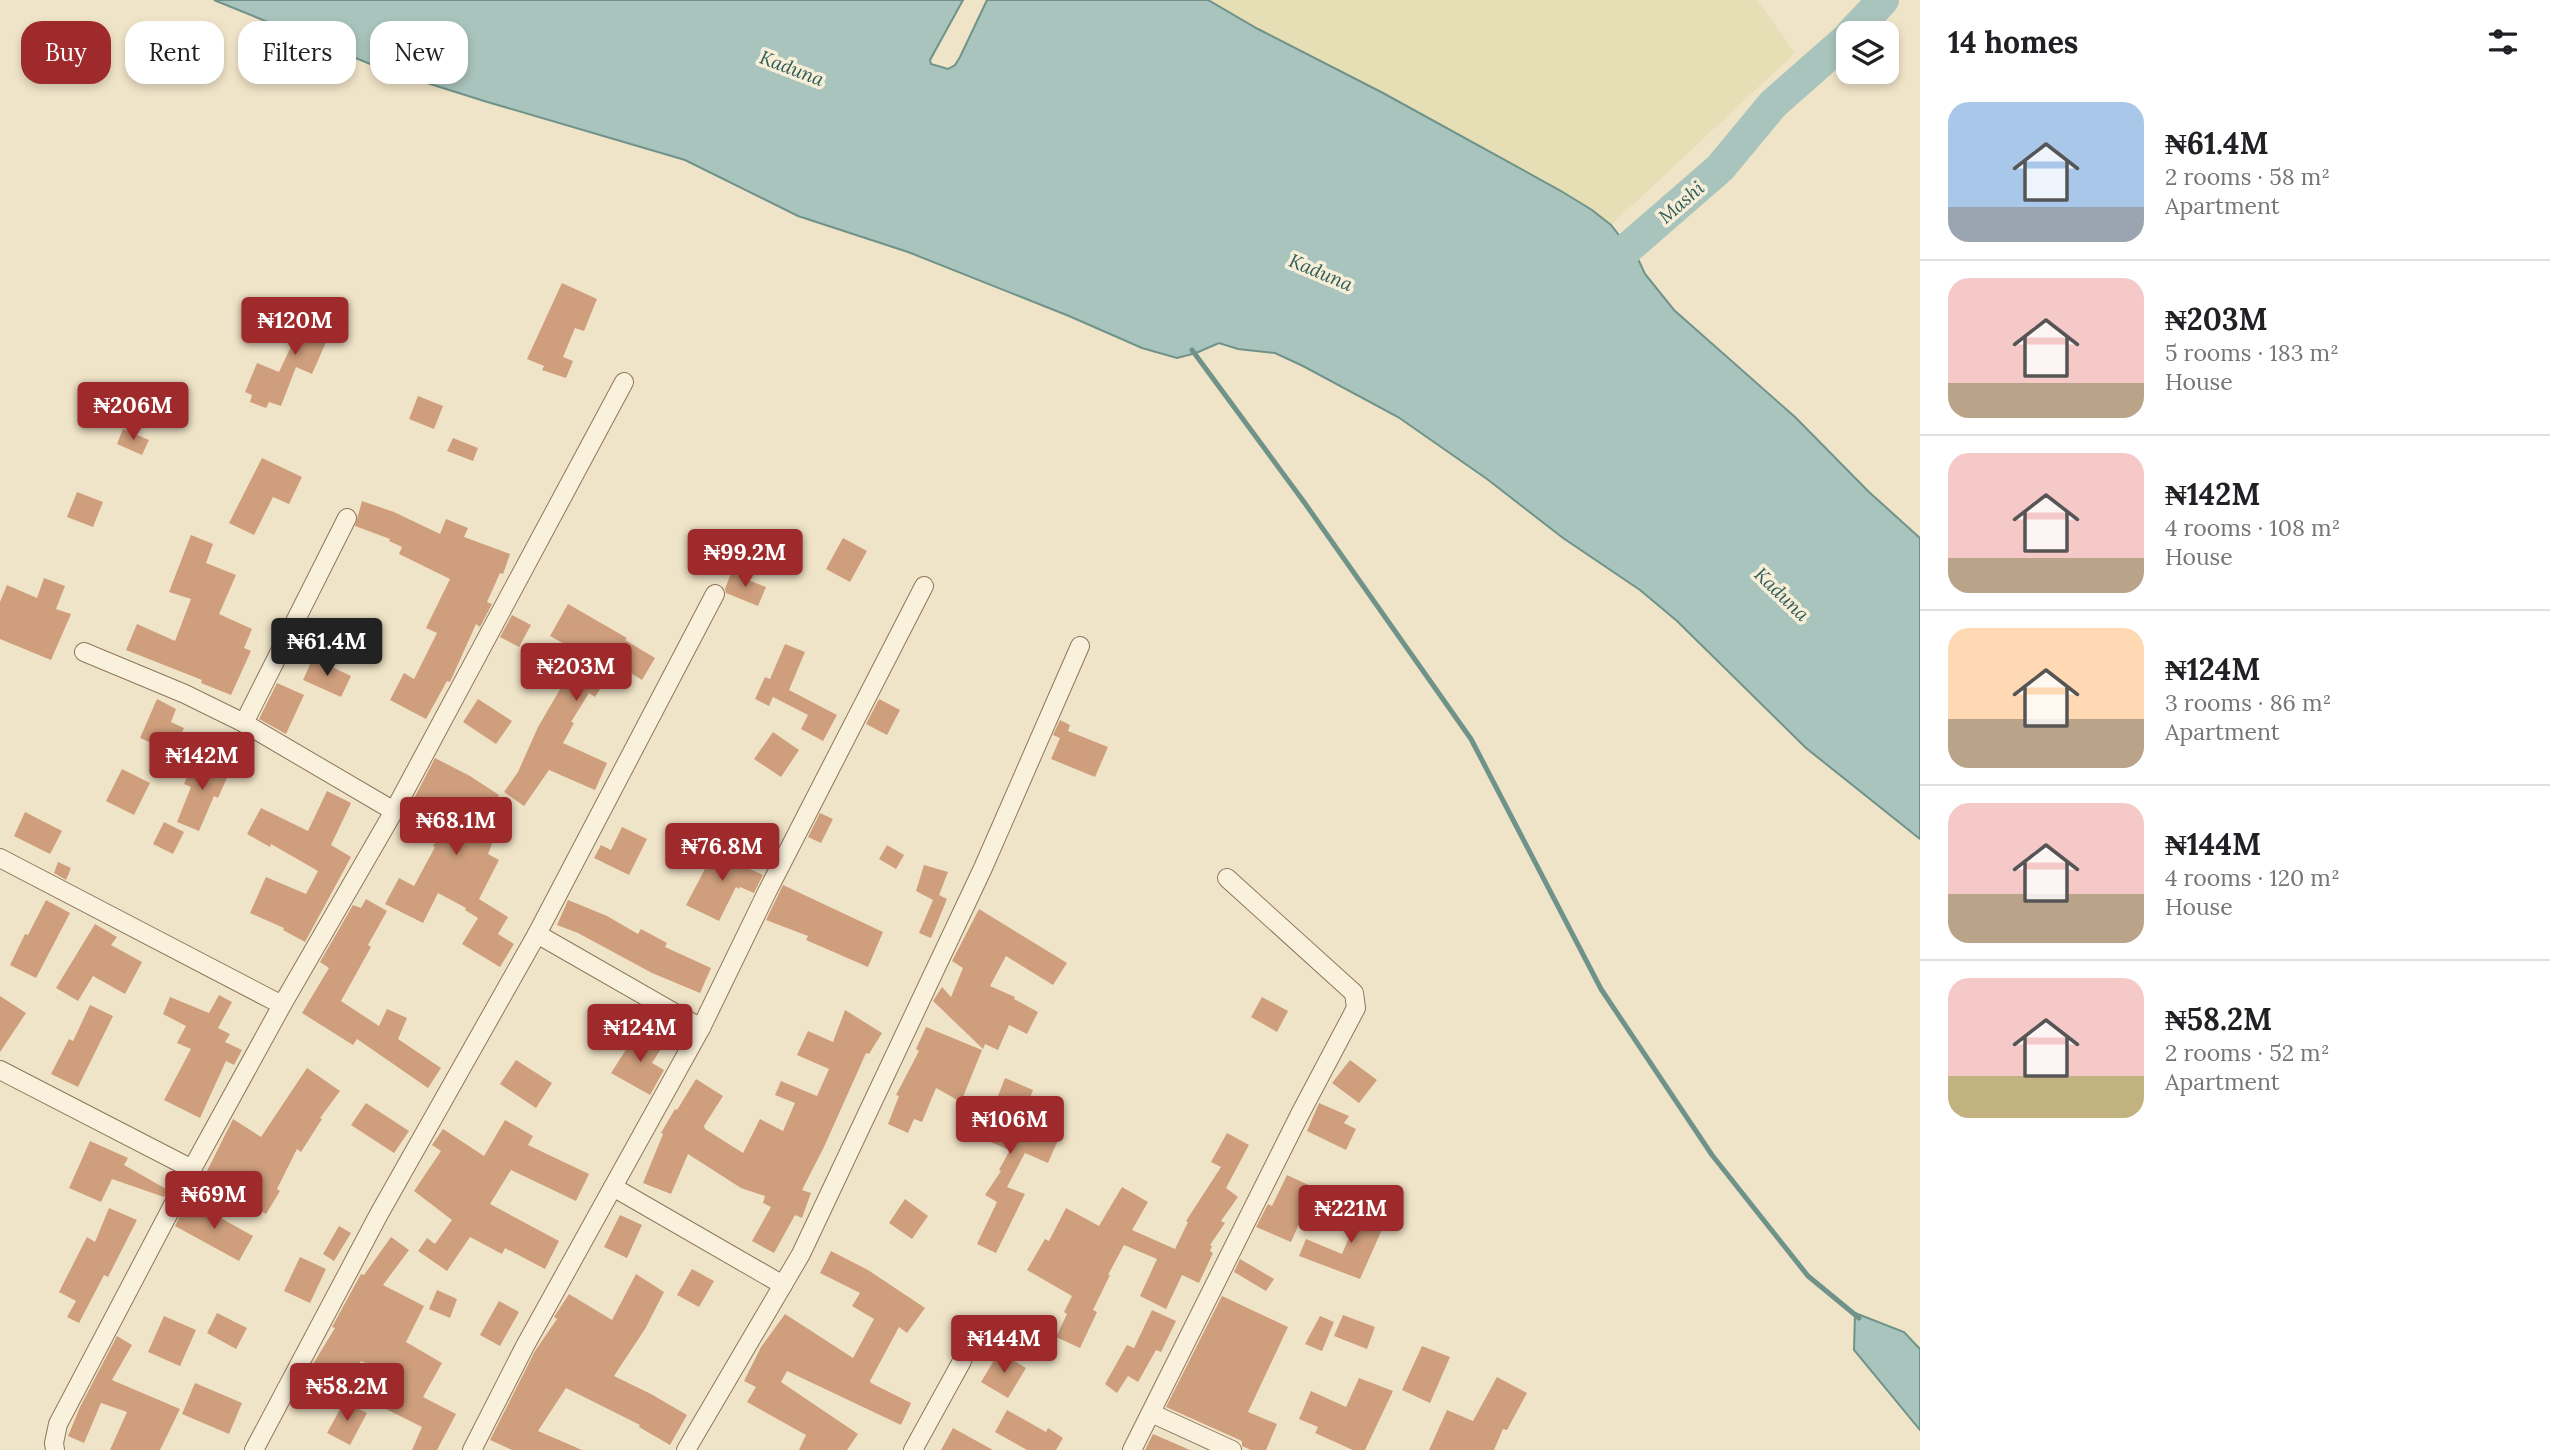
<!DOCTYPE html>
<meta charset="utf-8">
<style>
:root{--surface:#fff;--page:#f6f6f6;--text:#202124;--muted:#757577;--line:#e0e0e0;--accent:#9e2a2b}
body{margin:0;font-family:Lora,serif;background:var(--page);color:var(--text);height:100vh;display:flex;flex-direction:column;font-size:26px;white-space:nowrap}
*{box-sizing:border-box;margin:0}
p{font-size:23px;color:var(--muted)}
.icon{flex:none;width:38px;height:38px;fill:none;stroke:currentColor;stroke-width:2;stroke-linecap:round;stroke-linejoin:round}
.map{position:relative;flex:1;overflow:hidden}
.sheet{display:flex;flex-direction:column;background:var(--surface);width:630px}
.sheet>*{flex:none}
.hud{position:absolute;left:21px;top:21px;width:665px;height:63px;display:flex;gap:14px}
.fabs{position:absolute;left:1836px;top:21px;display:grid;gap:14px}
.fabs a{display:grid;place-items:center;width:63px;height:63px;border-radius:14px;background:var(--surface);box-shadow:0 4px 10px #0003;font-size:35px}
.price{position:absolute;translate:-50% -60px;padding:0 16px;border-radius:7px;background:var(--accent);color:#fff;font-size:23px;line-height:46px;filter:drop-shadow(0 2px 4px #0008)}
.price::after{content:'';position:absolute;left:50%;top:42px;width:21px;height:16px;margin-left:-10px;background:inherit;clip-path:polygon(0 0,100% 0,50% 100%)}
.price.on{background:#222;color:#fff}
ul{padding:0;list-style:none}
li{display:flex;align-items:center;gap:21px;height:175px;padding:0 28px}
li+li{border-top:2px solid var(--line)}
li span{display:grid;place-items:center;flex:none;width:196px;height:140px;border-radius:21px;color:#555}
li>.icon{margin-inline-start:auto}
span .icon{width:84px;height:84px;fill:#fffc;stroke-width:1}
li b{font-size:30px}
h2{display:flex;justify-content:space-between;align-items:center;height:84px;padding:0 28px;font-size:30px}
.pill{padding:0 24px;border-radius:21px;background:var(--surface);box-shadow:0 4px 10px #0003;font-size:24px;line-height:63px}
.pill.on{background:var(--accent);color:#fff}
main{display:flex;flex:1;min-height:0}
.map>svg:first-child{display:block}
</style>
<main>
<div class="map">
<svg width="1920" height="1450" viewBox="0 0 1920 1450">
<rect width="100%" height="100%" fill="#f0e4c8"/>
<!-- farmland -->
<polygon fill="#e6deb5" points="1208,0 1757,0 1795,53 1611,225 1592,210 1497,155 1383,93 1258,29"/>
<!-- water -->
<g fill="#a9c4bc" stroke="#6f938a" stroke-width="2">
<polygon points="214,0 963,0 930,60 931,64 948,69 955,65 960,57 987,0 1208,0 1258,29 1383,93 1561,191 1592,210 1611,225 1639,261 1645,274 1674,310 1795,417 1869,492 1920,538 1920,839 1806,748 1677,621 1640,590 1563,538 1487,479 1398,417 1303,366 1275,353 1238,349 1219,343 1196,353 1177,358 1142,348 1069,316 908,252 798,216 685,160 484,101 380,68"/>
<polygon points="1855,1313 1904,1332 1920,1349 1920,1430 1854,1350"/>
</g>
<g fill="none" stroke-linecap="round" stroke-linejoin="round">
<!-- stream -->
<polyline stroke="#6f938a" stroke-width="5" points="1192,350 1304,502 1471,739 1601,989 1712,1155 1808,1276 1859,1318"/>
<!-- river -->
<g stroke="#a9c4bc" stroke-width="32">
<polyline points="1852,33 1883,0"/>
<polyline points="1602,279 1629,247 1720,168 1773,104 1848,38"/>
</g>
</g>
<!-- building -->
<g fill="#cf9f7d">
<polygon points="562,283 597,299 584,331 575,328 563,357 573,361 566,378 542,370 544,366 527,359"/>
<polygon points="316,298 341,308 312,374 296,367 281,406 269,402 266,408 250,402 252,395 245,392 257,363 279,372 297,334 300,335"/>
<polygon points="418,396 443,406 434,429 409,419"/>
<polygon points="123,429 149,440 142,455 117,444"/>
<polygon points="453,438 478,448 473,461 447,451"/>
<polygon points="262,458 302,477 289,504 273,497 254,535 229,523"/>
<polygon points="77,492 103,502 93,527 67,517"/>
<polygon points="362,501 394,512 440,534 446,519 468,528 464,537 510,554 503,574 500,573 487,602 492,604 480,627 476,624 450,682 447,681 426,719 390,700 404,673 414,679 437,633 426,628 450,579 399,554 402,547 389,541 390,539 355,526"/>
<polygon points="191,535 213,544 206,563 236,575 219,614 252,629 244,648 251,651 231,695 201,683 202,680 126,650 137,624 175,641 191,599 169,592"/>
<polygon points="843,538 867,551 850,582 826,569"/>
<polygon points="731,573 766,587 758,606 726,593 725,589"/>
<polygon points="44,578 65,586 56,609 71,614 51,660 0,639 0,602 7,585 37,598"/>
<polygon points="568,604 627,638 625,640 655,658 642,680 616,664 595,697 589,693 571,722 574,723 563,743 607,763 595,790 549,770 524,806 504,792 518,772 538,727 566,679 563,677 579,652 550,636"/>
<polygon points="512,615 531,625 519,647 500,637"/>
<polygon points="785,644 805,652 789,690 837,715 823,741 801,729 808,715 773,697 769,706 755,699 765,677 770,679"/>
<polygon points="313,658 351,676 341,697 303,680"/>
<polygon points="277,683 304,695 286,734 259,719"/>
<polygon points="157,699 176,709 171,722 184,728 173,752 140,738"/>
<polygon points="478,699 512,721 496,744 463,722"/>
<polygon points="879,699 900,710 887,735 866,724"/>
<polygon points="1060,720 1070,725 1068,731 1108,747 1095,777 1051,759 1060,738 1053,735"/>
<polygon points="773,732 799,750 781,777 754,759"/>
<polygon points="196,757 230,771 218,798 214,796 199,831 177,822 191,787 184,784"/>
<polygon points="435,758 470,776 499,795 478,829 495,836 488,854 499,860 479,899 508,917 498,934 514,944 500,967 462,944 478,918 465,910 466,908 438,893 423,923 385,904 399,878 414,886 435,847 433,846 435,843 418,833 425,820 408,810"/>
<polygon points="122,769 150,783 134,815 106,801"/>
<polygon points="327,791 351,803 331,845 351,857 305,942 283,930 284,928 250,913 266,877 306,894 318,871 271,844 270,847 247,834 261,808 308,831"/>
<polygon points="25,812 62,831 50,854 14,836"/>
<polygon points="820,813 833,819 821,843 808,837"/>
<polygon points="164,822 184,832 173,854 153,844"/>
<polygon points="622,827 647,839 629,875 594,858 601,845 611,850"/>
<polygon points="887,845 904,855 896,869 879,859"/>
<polygon points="717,846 752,865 750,869 763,875 754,893 740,887 739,889 736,887 719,921 686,905"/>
<polygon points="58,862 71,868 66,880 54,873"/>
<polygon points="924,865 948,872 939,895 947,899 931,938 919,933 933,900 916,891"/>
<polygon points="783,885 883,932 868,967 806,940 808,936 766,920"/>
<polygon points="366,899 387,911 368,945 371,947 341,1001 379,1026 387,1009 407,1018 398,1039 441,1068 428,1088 357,1039 353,1045 302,1013 329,968 320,962 353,905 361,908"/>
<polygon points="46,900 70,913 36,978 10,965 25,934 28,935"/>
<polygon points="568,900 607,916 638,934 641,929 667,943 665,947 711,968 700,993 652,973 578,933 557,925"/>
<polygon points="979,909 1067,963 1053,985 1006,956 990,986 1015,997 1014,999 1038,1012 1027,1034 1009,1025 998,1050 985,1044 983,1049 933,1001 942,987 951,997 963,968 952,961"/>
<polygon points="95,924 117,937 111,945 142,962 125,994 93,976 78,1001 56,988"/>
<polygon points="219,995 232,1002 218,1028 230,1034 225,1042 242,1050 234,1065 226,1061 200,1118 164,1100 191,1049 177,1043 186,1026 163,1014 170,997 209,1013"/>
<polygon points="0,996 26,1013 0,1052"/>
<polygon points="1262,997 1288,1011 1277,1032 1251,1017"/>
<polygon points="90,1005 113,1016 78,1087 51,1074 69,1039 73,1041"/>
<polygon points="845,1010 882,1033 869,1054 866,1053 824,1147 802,1190 811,1193 802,1218 795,1215 774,1253 752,1241 771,1207 763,1203 765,1196 741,1188 688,1154 671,1194 643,1183 663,1134 661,1133 675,1109 677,1110 696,1079 723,1096 704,1126 705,1129 743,1153 760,1119 783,1131 795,1103 775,1095 781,1081 817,1096 829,1069 797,1055 808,1031 833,1042"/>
<polygon points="926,1027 982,1050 961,1102 936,1088 922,1122 914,1119 908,1133 888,1124 899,1096 896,1095 919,1051 916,1049"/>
<polygon points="638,1031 662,1047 652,1063 664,1070 650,1095 611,1073"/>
<polygon points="516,1060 552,1083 536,1108 500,1084"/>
<polygon points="1350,1060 1377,1080 1359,1103 1332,1083"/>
<polygon points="307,1068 340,1091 320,1118 322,1119 301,1152 297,1149 277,1189 280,1191 266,1214 203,1179 233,1119 261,1137"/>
<polygon points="1005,1078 1033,1090 1020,1123 1058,1140 1048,1163 1025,1153 1007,1187 1025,1194 996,1253 977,1244 997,1202 985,1195 1001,1171 999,1170 1010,1150 978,1137 992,1104 994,1106"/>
<polygon points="366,1103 409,1131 394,1153 351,1125"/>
<polygon points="1319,1103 1349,1116 1344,1123 1356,1129 1346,1150 1307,1131"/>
<polygon points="505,1120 533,1136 528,1145 589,1174 576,1201 511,1170 490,1204 559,1241 545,1269 505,1248 502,1254 470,1237 447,1271 418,1251 427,1238 435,1244 452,1220 414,1191 441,1151 432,1145 443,1129 484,1156"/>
<polygon points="1227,1133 1249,1145 1226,1188 1238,1197 1221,1221 1225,1223 1210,1245 1212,1246 1210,1251 1213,1253 1199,1283 1182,1275 1166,1309 1140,1296 1157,1259 1124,1245 1108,1275 1110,1275 1093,1310 1097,1312 1080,1348 1056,1337 1067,1314 1064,1312 1072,1296 1027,1270 1045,1239 1049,1241 1066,1208 1099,1226 1122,1187 1148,1202 1132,1230 1175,1249 1188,1222 1186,1221 1221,1167 1211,1162"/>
<polygon points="90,1141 128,1158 124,1165 168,1190 164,1197 112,1179 101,1202 69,1188"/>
<polygon points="1287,1175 1315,1188 1291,1242 1256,1227 1268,1204 1272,1206"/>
<polygon points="905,1199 928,1216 912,1239 889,1223"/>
<polygon points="188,1200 253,1236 239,1261 175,1226"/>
<polygon points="1363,1205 1388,1216 1360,1279 1299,1256 1306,1239 1342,1254 1354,1226 1348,1223 1353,1211 1359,1214"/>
<polygon points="109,1208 137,1220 108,1277 104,1275 79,1323 67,1317 76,1301 59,1292 87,1237 95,1242"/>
<polygon points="620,1215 642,1225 627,1258 604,1247"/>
<polygon points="339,1226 351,1233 334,1261 323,1254"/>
<polygon points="391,1237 409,1250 383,1285 424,1306 406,1342 442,1363 423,1397 456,1414 437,1450 412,1450 422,1427 378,1405 394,1374 361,1361 344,1389 310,1369 335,1328 332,1327 361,1274 364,1275"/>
<polygon points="831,1251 868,1270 925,1308 907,1333 899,1327 870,1381 871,1383 911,1403 901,1425 787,1371 781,1382 858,1434 847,1450 799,1450 806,1435 747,1402 756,1387 744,1381 761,1347 785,1314 853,1358 874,1319 852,1306 860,1293 820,1273"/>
<polygon points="300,1257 326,1269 310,1303 284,1291"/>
<polygon points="1240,1259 1274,1279 1266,1291 1234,1272"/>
<polygon points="692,1269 714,1281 699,1307 677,1295"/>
<polygon points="636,1274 664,1292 645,1329 614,1376 651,1394 687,1415 670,1445 639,1427 640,1425 566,1388 538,1431 582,1450 512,1450 490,1440 535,1351 557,1319 554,1317 569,1294 612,1320"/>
<polygon points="437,1290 457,1299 450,1318 429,1309"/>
<polygon points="1222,1296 1288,1327 1248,1412 1277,1424 1266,1450 1251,1450 1242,1446 1242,1441 1166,1407"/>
<polygon points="499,1301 519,1312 500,1346 480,1335"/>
<polygon points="1152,1310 1176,1321 1161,1352 1156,1350 1138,1382 1128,1376 1117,1393 1105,1384 1127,1345 1134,1348"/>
<polygon points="217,1313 247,1328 236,1349 207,1333"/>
<polygon points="1343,1315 1375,1327 1367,1349 1334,1336"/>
<polygon points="164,1316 196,1330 180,1366 148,1352"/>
<polygon points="1320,1316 1334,1322 1322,1351 1305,1344"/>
<polygon points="117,1336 132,1345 112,1380 180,1409 160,1450 110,1450 127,1412 101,1403 84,1443 68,1436 80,1407"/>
<polygon points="1422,1346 1450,1357 1430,1403 1402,1390"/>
<polygon points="999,1352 1026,1368 1008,1398 981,1382"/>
<polygon points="1497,1377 1527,1393 1507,1430 1503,1429 1494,1450 1429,1450 1447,1410 1473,1421"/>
<polygon points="1359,1378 1393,1391 1365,1450 1353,1450 1315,1433 1318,1427 1299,1419 1311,1391 1346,1407"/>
<polygon points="195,1383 242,1403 229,1434 182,1414"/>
<polygon points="344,1402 367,1413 350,1445 327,1433"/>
<polygon points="1007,1410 1046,1432 1048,1428 1063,1438 1056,1450 1027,1450 995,1432"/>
<polygon points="953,1428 993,1450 941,1450"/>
<polygon points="1153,1434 1190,1450 1145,1450"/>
</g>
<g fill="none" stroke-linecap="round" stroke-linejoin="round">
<defs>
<g id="minor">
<polyline points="84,652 185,694 244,723 394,811"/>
<polyline points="244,723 347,518"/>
<polyline points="0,858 282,1005"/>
<polyline points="537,934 701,1028"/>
<polyline points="0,1070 192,1169"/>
<polyline points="613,1187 783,1285"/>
<polyline points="1151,1413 1232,1450"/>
<polyline points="55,1450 54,1443 58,1424 192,1169 282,1005 394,811 624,382"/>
<polyline points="254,1450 379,1214 537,934 715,594"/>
<polyline points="472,1450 525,1346 701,1028 767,892 924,586"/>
<polyline points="686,1450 801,1254 983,868 1080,646"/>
<polyline points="913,1450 962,1361"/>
<polyline points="1132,1450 1300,1114 1356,1008 1354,993 1227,878"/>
</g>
</defs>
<!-- minor casing -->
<use href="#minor" stroke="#8d765c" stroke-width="20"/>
<!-- minor -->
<use href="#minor" stroke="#faf1dc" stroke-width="18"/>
</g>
<g text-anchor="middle" stroke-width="7" stroke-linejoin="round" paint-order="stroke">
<!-- water labels -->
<g font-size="19" font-style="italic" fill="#2f5d5a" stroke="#f7eed8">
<text transform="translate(792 68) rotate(21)" y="7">Kaduna</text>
<text transform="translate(1681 202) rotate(-41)" y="7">Mashi</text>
<text transform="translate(1321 272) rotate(23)" y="7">Kaduna</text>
<text transform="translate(1782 594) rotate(44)" y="7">Kaduna</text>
</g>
</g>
</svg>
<div class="fabs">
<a><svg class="icon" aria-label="layers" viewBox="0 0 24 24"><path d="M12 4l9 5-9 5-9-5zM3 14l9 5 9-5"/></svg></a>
</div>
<b class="price" style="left:295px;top:357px">₦120M</b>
<b class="price" style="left:133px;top:442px">₦206M</b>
<b class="price" style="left:745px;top:589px">₦99.2M</b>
<b class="price on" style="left:327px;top:678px">₦61.4M</b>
<b class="price" style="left:576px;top:703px">₦203M</b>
<b class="price" style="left:202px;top:792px">₦142M</b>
<b class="price" style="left:456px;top:857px">₦68.1M</b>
<b class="price" style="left:722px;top:883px">₦76.8M</b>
<b class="price" style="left:640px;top:1064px">₦124M</b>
<b class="price" style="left:1010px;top:1156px">₦106M</b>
<b class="price" style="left:214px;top:1231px">₦69M</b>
<b class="price" style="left:1351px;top:1245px">₦221M</b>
<b class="price" style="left:1004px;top:1375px">₦144M</b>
<b class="price" style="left:347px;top:1423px">₦58.2M</b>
<div class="hud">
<a class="pill on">Buy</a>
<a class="pill">Rent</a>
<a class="pill">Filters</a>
<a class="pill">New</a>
</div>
</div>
<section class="sheet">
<h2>14 homes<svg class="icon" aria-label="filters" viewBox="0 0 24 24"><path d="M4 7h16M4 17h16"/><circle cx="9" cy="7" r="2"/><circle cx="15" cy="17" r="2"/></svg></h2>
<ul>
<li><span style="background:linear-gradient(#a9c7e8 75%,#9aa5b1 0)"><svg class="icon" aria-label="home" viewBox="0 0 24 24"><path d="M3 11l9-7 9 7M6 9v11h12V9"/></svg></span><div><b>₦61.4M</b><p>2 rooms · 58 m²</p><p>Apartment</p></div></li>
<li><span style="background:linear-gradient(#f6c9c9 75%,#b9a48a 0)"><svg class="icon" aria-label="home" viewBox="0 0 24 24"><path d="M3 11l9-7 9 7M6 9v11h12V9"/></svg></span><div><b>₦203M</b><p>5 rooms · 183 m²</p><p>House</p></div></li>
<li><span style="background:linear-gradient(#f6c9c9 75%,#b9a48a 0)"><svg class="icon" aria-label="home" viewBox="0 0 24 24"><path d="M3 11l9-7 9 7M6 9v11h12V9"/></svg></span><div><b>₦142M</b><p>4 rooms · 108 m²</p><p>House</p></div></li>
<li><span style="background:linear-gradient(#ffd9b3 65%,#b9a48a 0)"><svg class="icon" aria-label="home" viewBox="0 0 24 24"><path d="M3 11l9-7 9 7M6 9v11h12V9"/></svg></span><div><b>₦124M</b><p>3 rooms · 86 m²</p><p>Apartment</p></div></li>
<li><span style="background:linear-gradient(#f6c9c9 65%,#b9a48a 0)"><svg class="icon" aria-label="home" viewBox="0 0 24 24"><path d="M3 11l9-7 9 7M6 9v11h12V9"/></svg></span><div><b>₦144M</b><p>4 rooms · 120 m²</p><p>House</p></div></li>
<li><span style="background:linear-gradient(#f6c9c9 70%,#c2b280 0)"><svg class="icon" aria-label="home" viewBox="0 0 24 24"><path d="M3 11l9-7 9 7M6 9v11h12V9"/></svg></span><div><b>₦58.2M</b><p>2 rooms · 52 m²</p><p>Apartment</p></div></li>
</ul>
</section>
</main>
